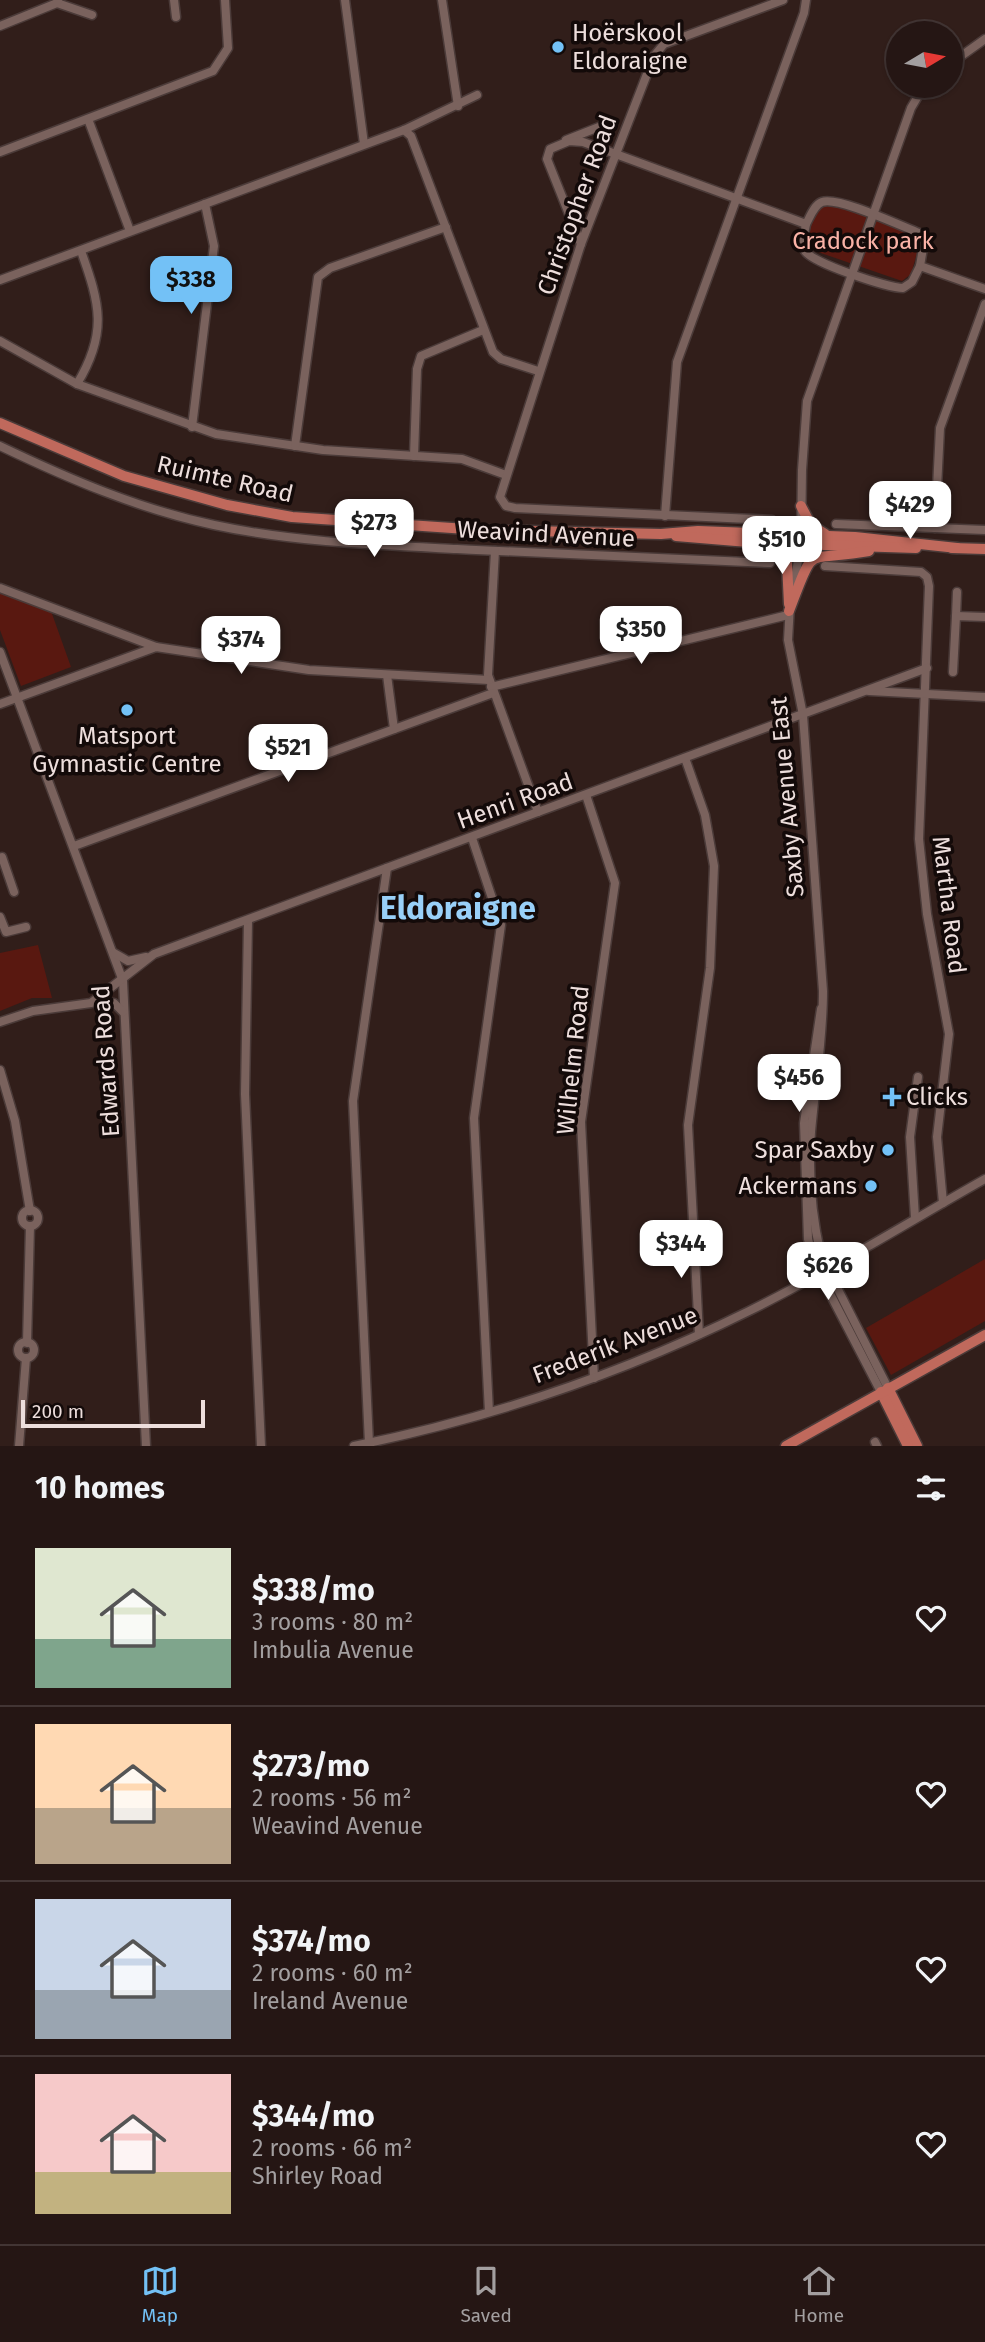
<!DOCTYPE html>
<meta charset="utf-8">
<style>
:root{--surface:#251614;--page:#2d1f1d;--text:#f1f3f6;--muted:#a39fa0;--line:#423534;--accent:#73c1f6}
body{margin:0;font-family:"Fira Sans",sans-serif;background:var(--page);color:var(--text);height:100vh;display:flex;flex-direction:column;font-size:26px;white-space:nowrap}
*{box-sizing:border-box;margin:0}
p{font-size:23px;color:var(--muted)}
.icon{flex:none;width:38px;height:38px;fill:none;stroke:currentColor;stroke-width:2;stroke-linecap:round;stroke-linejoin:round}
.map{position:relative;height:1446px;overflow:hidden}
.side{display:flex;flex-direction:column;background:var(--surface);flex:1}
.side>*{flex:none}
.needle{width:46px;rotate:80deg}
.controls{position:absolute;left:886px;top:21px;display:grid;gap:14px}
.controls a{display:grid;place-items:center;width:77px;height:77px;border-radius:50%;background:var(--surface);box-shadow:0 2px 5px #0004,0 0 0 2px var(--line);font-size:35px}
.scale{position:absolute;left:21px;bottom:18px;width:184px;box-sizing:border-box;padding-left:7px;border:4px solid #eddedc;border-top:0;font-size:19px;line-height:24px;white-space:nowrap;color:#eddedc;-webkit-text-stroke:5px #130a09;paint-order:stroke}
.price{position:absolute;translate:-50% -60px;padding:0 16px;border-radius:14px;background:#fff;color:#222;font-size:23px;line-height:46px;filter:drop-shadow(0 2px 4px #0008)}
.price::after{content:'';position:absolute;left:50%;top:42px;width:21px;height:16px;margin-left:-10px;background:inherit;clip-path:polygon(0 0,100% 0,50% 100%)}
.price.on{background:var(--accent);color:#111}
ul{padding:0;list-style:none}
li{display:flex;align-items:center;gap:21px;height:175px;padding:0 35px}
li+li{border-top:2px solid var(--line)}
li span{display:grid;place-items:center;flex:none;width:196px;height:140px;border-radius:0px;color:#555}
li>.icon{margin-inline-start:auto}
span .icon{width:84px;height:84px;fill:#fffc;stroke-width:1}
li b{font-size:30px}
h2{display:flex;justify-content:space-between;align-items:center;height:84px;padding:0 35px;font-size:30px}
.tab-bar{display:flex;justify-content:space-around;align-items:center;height:98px;border-top:2px solid var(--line);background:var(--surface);font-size:19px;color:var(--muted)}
.tab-bar a{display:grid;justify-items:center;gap:4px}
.tab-bar .on{color:var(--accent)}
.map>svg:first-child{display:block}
</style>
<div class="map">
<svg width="985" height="1446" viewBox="0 0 985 1446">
<rect width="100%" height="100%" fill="#311e1a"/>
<!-- green -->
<g fill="#591810">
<path d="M833,202L915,232L920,243L911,274L902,281L815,251L807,242C810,224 812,206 833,202Z"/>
<polygon points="3,592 51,611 71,667 21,686 0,630 0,593"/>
<polygon points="38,945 52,998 32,998 0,1011 0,953"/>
<polygon points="985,1259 985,1321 891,1375 866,1328"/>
</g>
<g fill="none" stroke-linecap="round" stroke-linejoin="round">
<defs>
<g id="minor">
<polyline points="174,0 176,17"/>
<polyline points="345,0 364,144"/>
<polyline points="442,0 458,106"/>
<polyline points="57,3 92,15"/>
<polyline points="0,26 57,3 58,0"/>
<polyline points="950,64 985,39"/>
<polyline points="88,119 130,231"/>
<polyline points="404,130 411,136 493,352 501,359 538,371"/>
<polyline points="566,140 604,125"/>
<polyline points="0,152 213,71 228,48 225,0"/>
<path d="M806,224C805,232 800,244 805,251C812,263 888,288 903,288L912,282L920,266"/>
<path d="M581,244L547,159L550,149L569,141L583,142L806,224C810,217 814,205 822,202C838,196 901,226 919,233L924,242L920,266L985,289"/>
<polyline points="0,280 404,130 477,95"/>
<polyline points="0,341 77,384 216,434 323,450 462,459 506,475"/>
<path d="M77,384C108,333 100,304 81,251"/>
<polyline points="192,427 214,246 205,204"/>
<path d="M0,446C69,479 139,509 214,525C293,542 376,545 457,549C561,554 665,558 770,563"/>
<polyline points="295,446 318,277 330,268 446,227"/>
<polyline points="414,456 417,369 421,356 483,330"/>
<polyline points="665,516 677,362 804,13 806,0"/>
<polyline points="772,520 515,508 506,506 500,497 581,244 654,56 664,44 783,0"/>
<polyline points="836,524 985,530"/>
<polyline points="935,528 940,428 985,304"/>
<polyline points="495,551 488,675 538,812"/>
<polyline points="825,566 921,572 927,577 929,586 919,839 927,914 949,1034 937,1137 943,1203"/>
<polyline points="0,588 156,647"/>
<polyline points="793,589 801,544 802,470 807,401 911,108 924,86"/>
<path d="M790,605L788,640L803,715L823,991C823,1039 815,1085 811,1132C808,1173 812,1217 821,1256L888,1388"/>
<polyline points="956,616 957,592"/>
<polyline points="0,652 123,981 146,1446"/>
<polyline points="953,672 956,616 985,617"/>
<polyline points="387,675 394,729"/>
<polyline points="491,687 788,615"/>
<polyline points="869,691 985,697"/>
<polyline points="0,704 156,647 309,670 489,680"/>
<polyline points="685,758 705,815 714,866 710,968 688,1125 699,1334"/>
<polyline points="586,795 615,883 581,1122 594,1378"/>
<polyline points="472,838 501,925 474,1118 489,1412"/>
<polyline points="74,846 493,693"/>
<polyline points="2,857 14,892"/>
<polyline points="0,917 6,932 26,927"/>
<polyline points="248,921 245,1094 261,1446"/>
<polyline points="114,953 128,961 146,957"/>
<polyline points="95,1003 114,1003 123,1012"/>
<polyline points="821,1009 804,1123 808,1239 814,1263 881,1392"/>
<polyline points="0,1022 33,1011 91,1003 154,954 927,668"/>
<polyline points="0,1070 15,1121 30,1211"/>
<circle cx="30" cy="1218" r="8"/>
<polyline points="915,1218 910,1137 918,1077"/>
<circle cx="26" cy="1350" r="8"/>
<polyline points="27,1343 30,1226"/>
<polyline points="875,1442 877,1446"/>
<polyline points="369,1443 353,1101 387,868"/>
<polyline points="19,1446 26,1358"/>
<path d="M354,1446C491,1418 624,1373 749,1311C830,1271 907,1223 985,1179"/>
</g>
<g id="major">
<polyline points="0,423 124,476 227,505 292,517 481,530 661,534 698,531 855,537 957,548"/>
<polyline points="801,506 811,525 825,534"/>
<polyline points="676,536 760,543 916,548"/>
<polyline points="767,546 787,563 789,604"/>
<polyline points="952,548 985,549"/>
<path d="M789,611C816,541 802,563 869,551"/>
<polyline points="888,1388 917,1446"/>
<polyline points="881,1392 908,1446"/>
<polyline points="786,1446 985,1335"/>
</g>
</defs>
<!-- minor casing -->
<use href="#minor" stroke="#4b3b39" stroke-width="11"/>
<!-- major casing -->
<use href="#major" stroke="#4b3b39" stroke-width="13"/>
<!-- minor -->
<use href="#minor" stroke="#7a625d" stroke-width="8"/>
<!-- major -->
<use href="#major" stroke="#c0695c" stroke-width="10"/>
</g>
<!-- markers -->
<g fill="#73c1f6" stroke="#130a09" stroke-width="2.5">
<circle cx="558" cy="47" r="7"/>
<circle cx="127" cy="710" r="7"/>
<path d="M888.5 1086.5h7v7h7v7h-7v7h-7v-7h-7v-7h7z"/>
<circle cx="888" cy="1150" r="7"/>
<circle cx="871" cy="1186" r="7"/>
</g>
<g text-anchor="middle" stroke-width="7" stroke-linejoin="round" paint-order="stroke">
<!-- poi labels -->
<g font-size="24" fill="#eddedc" stroke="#130a09" text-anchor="start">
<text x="572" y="41">Hoërskool<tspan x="572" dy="28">Eldoraigne</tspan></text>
<text x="127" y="744" text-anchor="middle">Matsport<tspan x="127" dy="28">Gymnastic Centre</tspan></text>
<text x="906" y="1105">Clicks</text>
<text x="874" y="1158" text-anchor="end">Spar Saxby</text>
<text x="857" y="1194" text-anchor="end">Ackermans</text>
</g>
<!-- street labels -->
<g font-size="24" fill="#eddedc" stroke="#130a09">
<text transform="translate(577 205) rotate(-70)" y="8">Christopher Road</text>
<text transform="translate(225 479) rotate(13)" y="8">Ruimte Road</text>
<text transform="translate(546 534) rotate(3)" y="8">Weavind Avenue</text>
<text transform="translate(787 797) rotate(-95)" y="8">Saxby Avenue East</text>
<text transform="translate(515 801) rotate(-20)" y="8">Henri Road</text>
<text transform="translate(949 905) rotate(83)" y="8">Martha Road</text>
<text transform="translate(573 1060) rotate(-84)" y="8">Wilhelm Road</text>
<text transform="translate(106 1061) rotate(-94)" y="8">Edwards Road</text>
<text transform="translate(615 1345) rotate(-21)" y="8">Frederik Avenue</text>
</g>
<!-- park labels -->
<g font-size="24" fill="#fab2a6" stroke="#130a09">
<text x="863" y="249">Cradock park</text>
</g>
<!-- district labels -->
<g font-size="32" font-weight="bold" fill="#99d0f8" stroke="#130a09">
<text x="458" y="919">Eldoraigne</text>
</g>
</g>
</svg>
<div class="controls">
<a><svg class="needle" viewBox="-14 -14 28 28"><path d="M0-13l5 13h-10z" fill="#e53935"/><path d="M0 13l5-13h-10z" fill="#a39fa0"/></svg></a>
</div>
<div class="scale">200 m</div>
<b class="price on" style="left:191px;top:316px">$338</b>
<b class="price" style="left:910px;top:541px">$429</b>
<b class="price" style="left:374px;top:559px">$273</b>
<b class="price" style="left:782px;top:576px">$510</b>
<b class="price" style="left:641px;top:666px">$350</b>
<b class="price" style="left:241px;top:676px">$374</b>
<b class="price" style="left:288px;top:784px">$521</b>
<b class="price" style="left:799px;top:1114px">$456</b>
<b class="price" style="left:681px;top:1280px">$344</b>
<b class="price" style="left:828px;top:1302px">$626</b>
</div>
<section class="side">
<h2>10 homes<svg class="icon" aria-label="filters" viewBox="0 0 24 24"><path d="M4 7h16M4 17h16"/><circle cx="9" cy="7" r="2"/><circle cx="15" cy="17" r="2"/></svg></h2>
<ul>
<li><span style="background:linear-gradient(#dfe7d0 65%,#7fa58c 0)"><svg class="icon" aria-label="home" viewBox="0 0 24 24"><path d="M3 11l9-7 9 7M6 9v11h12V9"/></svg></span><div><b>$338/mo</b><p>3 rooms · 80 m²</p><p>Imbulia Avenue</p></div><svg class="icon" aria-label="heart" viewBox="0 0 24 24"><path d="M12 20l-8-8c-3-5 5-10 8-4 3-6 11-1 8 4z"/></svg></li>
<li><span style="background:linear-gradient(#ffd9b3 60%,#b9a48a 0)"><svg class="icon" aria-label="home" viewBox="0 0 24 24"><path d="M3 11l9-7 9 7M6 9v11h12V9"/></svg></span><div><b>$273/mo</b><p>2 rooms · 56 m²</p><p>Weavind Avenue</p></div><svg class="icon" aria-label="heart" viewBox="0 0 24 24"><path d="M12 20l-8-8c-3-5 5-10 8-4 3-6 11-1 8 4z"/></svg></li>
<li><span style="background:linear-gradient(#c9d6e8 65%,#9aa5b1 0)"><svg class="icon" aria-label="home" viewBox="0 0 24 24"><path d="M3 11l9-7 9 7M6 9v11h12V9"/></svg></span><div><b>$374/mo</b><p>2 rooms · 60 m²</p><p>Ireland Avenue</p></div><svg class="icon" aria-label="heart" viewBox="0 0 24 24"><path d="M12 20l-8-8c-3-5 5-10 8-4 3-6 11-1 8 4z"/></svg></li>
<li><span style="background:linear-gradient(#f6c9c9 70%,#c2b280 0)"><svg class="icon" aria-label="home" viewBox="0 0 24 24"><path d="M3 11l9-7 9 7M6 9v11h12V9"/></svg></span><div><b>$344/mo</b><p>2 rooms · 66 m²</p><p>Shirley Road</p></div><svg class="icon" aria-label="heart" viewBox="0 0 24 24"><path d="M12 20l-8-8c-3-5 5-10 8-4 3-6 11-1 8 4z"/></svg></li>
</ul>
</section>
<nav class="tab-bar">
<a class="on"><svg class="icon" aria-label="map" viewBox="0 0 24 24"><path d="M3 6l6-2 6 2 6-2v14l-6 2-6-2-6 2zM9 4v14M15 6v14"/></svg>Map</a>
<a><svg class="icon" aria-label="saved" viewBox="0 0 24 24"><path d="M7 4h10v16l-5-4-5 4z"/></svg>Saved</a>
<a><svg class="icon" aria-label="home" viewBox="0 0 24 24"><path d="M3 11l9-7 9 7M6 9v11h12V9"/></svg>Home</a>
</nav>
